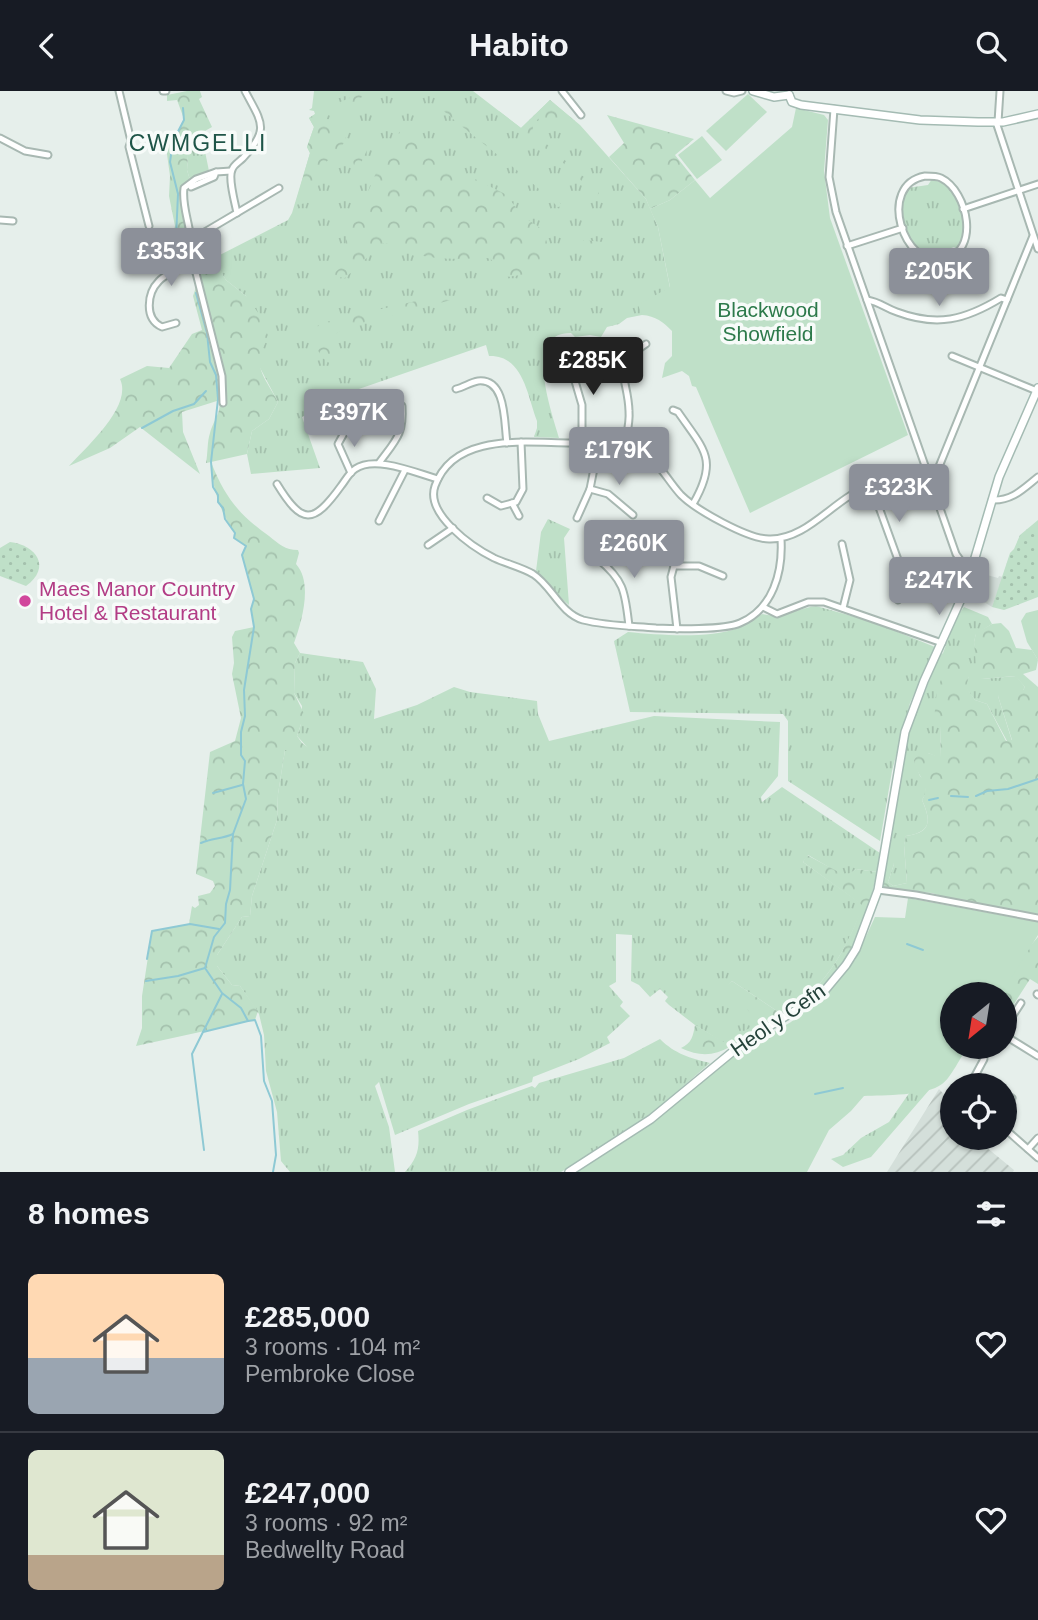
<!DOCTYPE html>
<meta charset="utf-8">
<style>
:root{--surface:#171b24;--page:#20242c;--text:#f1f3f6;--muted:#9ea1a6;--line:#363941;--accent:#8c9099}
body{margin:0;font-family:Helvetica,sans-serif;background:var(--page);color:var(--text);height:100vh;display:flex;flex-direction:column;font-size:26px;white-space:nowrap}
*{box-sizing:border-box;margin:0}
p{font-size:23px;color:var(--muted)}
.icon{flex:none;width:38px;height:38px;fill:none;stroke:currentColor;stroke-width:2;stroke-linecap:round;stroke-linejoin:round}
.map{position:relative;height:1081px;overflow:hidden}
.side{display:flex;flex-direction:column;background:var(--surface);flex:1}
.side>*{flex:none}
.needle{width:46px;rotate:210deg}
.buttons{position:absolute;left:940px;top:891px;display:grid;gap:14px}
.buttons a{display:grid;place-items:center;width:77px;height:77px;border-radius:50%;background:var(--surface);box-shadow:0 2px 5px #0004;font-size:35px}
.price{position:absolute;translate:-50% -60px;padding:0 16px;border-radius:7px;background:var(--accent);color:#fff;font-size:23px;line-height:46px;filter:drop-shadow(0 2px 4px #0008)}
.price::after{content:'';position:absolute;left:50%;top:42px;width:21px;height:16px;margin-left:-10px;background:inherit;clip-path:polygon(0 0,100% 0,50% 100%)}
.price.active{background:#222;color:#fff}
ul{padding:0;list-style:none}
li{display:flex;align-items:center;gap:21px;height:175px;padding:0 28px}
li+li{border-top:2px solid var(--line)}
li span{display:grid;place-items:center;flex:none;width:196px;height:140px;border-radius:10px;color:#555}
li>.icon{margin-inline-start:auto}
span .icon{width:84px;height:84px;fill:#fffc;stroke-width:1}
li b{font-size:30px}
h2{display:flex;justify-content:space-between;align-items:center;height:84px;padding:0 28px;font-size:30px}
header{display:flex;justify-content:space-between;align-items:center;height:91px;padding:0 28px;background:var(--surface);font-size:32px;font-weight:700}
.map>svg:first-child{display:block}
</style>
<header><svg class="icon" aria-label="back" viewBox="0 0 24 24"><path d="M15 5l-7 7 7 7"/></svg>Habito<svg class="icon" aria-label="search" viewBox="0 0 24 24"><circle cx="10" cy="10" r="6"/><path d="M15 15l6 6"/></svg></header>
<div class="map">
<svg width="1038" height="1081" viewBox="0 0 1038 1081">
<defs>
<pattern id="industrial-furrows" width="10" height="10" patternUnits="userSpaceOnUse" patternTransform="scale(1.75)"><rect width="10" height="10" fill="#d4dfda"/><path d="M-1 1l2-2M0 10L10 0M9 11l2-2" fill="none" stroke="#b6c1bc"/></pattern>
<pattern id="grass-tufts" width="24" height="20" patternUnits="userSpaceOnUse" patternTransform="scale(1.75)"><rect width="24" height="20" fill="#bfe0c8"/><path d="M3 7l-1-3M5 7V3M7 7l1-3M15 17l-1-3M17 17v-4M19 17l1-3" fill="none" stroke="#a4c1ad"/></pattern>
<pattern id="forest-crowns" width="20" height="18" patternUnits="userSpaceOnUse" patternTransform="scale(1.75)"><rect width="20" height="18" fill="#bfe0c8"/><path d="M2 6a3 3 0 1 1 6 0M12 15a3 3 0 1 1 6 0" fill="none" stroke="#a4c1ad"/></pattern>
<pattern id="garden-dots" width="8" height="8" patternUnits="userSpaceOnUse" patternTransform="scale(1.75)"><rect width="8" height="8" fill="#bfe0c8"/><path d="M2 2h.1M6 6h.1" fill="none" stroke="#a4c1ad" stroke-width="1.8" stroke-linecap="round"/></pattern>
</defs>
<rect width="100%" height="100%" fill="#e6efeb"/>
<!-- built -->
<polygon fill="#d4dfda" points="976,481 998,487 999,485 1003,486 992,516 970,502"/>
<!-- industrial -->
<polygon fill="url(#industrial-furrows)" points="939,998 952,1012 952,1046 980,1047 986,1056 1014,1079 1013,1081 887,1081"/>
<!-- grass -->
<g fill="url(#grass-tufts)">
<path d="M314,0H473L521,37L550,9L580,34L646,108L658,136L670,197L642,224L627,227L619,233L607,236L601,246L590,244L575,246L571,242C522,241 552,322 559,347L534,346L537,337V330C527,303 523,264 489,265L486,254L356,299L302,326L320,377L251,383L247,363L252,340L269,328L278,311L259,275V260L246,205L226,189L212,168L288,129L292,122L310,62L307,56L314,36L309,27L315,23L314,20L309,19L312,17Z"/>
<polygon points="201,41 209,80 190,89 187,79 189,49"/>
<path d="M932,88L947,94L953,100L960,118L966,138L965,145L958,159L954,156L934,163L933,167C906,162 895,118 907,97L928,94Z"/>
<path d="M548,428L570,438L564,447L569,514C556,504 548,491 536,480L541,441Z"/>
<path d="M816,515L873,531L935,556L910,612L892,680L880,750L788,690V630L783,623L630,621L614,550L628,541C659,544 709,548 738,537C747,534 754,528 762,523C781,528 796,518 816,515Z"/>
<path d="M964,516L988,526L992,533L976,543L974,551L982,588L1016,585L1025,596L1023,599L998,605L1012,650H1007L987,613L975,609L965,596L969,585L941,635L940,667L928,662H919L914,669L920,685L925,690L926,702L922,709C931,730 932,741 906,745L904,755L907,792L893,795L888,791L894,773L886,768L908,644L939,565L943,562L956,527Z"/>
<path d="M300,562L363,571L376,598L374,628L417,614L454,596L470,601L537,610L538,623L549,650L654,625L780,631L778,685L761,706L762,711L782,696L880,762L877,781L856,778L846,786L808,764L803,771L863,814C854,841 834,881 812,900C803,908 791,915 780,922L732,890L728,895L760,932L724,952L695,934L669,914L665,910L668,906L660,898L650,906L639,894L631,890L632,844L616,843V891L609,895L623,911L620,915L630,925L607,946L610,952L579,968L533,986L532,991L469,1013L395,1044L379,991L375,995L389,1036L395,1081H290L281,1070L277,1021L266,980L264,944L259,923L240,895L232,894L217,875V864L242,826L250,825L252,805L277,729L278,703L285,659H310L297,645L301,633L302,615L294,602L295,572Z"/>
<path d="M660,948C675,963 690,967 710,972L643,1030L561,1081H405C417,1068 420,1058 418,1040L467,1019L532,995L535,997L539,992L624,967Z"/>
<polygon points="912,998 930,998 871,1066 843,1076 831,1068 843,1064 861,1047 889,1031"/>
</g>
<!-- forest -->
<g fill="url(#forest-crowns)">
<path d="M187,0H200L202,6L199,8L212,36L189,49L187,79L190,89C173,100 185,116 187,132C188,138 188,144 188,150L176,151L172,146L175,135L169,105L170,85L166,56L177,43L184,28L177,9L167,10V4Z"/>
<polygon points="352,0 364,0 359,12 347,18 341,18 340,11 352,6"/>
<path d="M550,9L575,30L559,31L555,34L542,27L538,28L533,35V41L594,95L599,102L596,106L592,105C581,84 555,65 537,51C524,42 504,35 499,20L521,37Z"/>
<path d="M439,11L529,80L563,115L558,116C521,79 477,50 438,15L436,12Z"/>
<path d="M325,13V28L348,29C348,48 343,58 327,70L326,82L307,112L295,114L310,62L307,56L314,36L309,27L320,20Z"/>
<polygon points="607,24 694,48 675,64 695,89 670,109 650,118 646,108 609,66 624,52"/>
<path d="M404,36L423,52H432L440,61L433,69L449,81L473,87L505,103L524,126L543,139L548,155L541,176L521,184L505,186L490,167C463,168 435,170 409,161C399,158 395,153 383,152L345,187L331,185L349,169C347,161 345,155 346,147C349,136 358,124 363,113C375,86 383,58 404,36Z"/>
<polygon points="369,55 359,76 355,79 352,65 361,56"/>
<path d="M197,142L226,189L246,205L259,223L269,247C249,273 265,286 278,311L269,328L252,340L247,363L211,371C225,406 238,423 269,445C279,453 285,459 298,459L299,462L296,473C313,492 302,530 294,552L300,562L295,572L294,602L306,627L301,633L297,645L302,652L312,659H285L278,703L277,729L252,805L250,825L242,826L217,864V875L232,894L240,895L258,920L255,929L136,955L142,937V905L152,840L189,833L192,815L195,817L199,814L198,805L210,802L215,795L213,790L196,783L210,661L235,650L241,627L232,583L234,572L232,546L235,540L254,536L251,518L254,508L242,464L246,455L234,447L235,442C220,421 212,397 211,371L206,372C208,362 207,351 210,342C214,328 220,325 220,309L182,321L183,341L200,383L140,336L110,357L69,375C86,356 133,315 120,288L147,275L169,277L192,243L202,239L193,205L199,187L192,166L195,143Z"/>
<polygon points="583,149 603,151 600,158 589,163 584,161"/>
<path d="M442,204L449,205L451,209L344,237L334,244L333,257L338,268L331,273C318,266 316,255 313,241L321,232Z"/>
<path d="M1001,532L1009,540L1016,557L1032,559L1038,569L1036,579L1023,583L1038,596V823L954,809L932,802L885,798L883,793L886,768L892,770L894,773L888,791L893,795L907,792L904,754L906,745C932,742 931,729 922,709C932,693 916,685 914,669L918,662H928L940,666L941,635L934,629L937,598L950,568L959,569L969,585L966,596L975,609L987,613L1006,650L1012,649L998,605C1006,597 1013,595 1023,599L1025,596L1015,585L982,588L977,585L974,551L976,542L992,533Z"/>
<path d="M807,764L846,785L856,778L877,781C868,824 849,880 811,907C794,920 773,929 755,940C729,957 712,972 681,957C692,952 693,945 695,934L724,951L759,932L727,895L732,890L780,922C791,915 803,908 812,900C834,881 854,841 862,814L803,771Z"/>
<polygon points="1038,846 1038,893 1030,888 1005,927 1004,903 988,903"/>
</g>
<!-- park -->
<g fill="#bfe0c8">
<polygon points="748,3 767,21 726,60 706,40"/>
<path d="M796,17L824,24L828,29L824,80L830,127L908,344L750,422L696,296L692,295L689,285L682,280L662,287L665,272L672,265V240C663,231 656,225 642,224L638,214L670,196L658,136L650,118L670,109L695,89L710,107L792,36Z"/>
<polygon points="702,45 722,69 697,88 678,64"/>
<polygon points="1038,519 1038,569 1027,551 1021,530 1026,522"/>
<path d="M908,807L1038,831V844L1001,903H952V956H968C961,965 951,987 942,993C927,1005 883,1004 864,1005L851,1020L829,1039L807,1081H577L646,1036L729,967L791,931L833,896L855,869L875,826L905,827Z"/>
</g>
<!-- garden -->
<g fill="url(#garden-dots)">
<polygon points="1038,429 1038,506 1004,519 992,516 1010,462 1014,458 1020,444"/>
<path d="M10,451C36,454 52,476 26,495L0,485V457Z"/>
</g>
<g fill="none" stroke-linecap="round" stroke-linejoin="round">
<!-- stream -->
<g stroke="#8ec9d4" stroke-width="2">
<polyline points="176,147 178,103 170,71 173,50 184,29 183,17"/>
<polyline points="196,202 207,242 210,271 216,284 218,308 211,371 213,396 218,404 218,411 223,417 225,428 235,442 234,447 246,455 242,464 254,508 251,518 254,536 244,599 245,625 241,641 241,664 245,670 243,693 246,708 233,743 230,799 226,813 225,832 214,846 205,877 222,902 241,917 248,930 255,929 261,945 264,990 272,1010 276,1064 273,1081"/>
<polyline points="142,337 173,320 194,313 206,300"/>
<polyline points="213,702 242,694"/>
<polyline points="951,705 968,706"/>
<polyline points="976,705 987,700 1008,698 1038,688"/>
<polyline points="929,709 938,707"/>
<path d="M201,752C212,747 222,748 233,743"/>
<polyline points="907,853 923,859"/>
<polyline points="147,868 152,840 190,833 219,838"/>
<polyline points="146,890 178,885 205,877"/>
<polyline points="203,941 248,930"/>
<polyline points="815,1003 843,997"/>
<polyline points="204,1059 192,963 222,903"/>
</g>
<defs>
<g id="street">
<polyline points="119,0 131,50 129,56 149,135"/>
<polyline points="163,0 166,0"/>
<polyline points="562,0 581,24"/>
<polyline points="726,0 734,2 742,0"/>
<polyline points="834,18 829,86 836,121 956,463 961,470 973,474"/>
<polyline points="996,31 1038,158"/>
<polyline points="998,31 1000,0"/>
<polyline points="0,47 25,60 48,64"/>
<path d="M925,85C930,85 937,85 941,87C968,100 981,161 943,169C904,178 876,94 925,85Z"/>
<polyline points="191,96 214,86 216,81 231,80"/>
<polyline points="963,118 1038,93"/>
<path d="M237,122C235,112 228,87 232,79C233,74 239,71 243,67C270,38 262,32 245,0"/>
<polyline points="0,129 13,130"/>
<polyline points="203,142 279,97"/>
<polyline points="847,155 903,137"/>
<polyline points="188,168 196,182 222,285 223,312"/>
<path d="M867,209C880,211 885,217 897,221C937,236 965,229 1001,207L1007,209"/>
<path d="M176,232L162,236C144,228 147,202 159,190C169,179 187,180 190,162C194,139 181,119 184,97L196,88L216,81"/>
<polyline points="571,260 570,273 582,314 582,352"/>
<polyline points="952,265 1037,300"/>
<path d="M456,298C464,296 471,291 478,290C507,287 504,333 507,352"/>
<path d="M673,319L678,321C704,359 719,368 693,413"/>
<polyline points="348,335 338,353 351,382"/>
<path d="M625,353C627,342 630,331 629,320C628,286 610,276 646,253"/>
<path d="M379,372C395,350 404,344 402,315"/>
<polyline points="929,387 934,384 938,378 1033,145"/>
<path d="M277,393C302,434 313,434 341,395C345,390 349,382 355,378C375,364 416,382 438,388"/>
<polyline points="872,397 901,477 902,487 898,509"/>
<polyline points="590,398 608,403 633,424"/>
<polyline points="487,407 501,415 516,411 523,398 521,351"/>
<path d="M992,409C1012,410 1023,398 1038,386"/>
<polyline points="512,412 519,425"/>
<polyline points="577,427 590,398 599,352"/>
<polyline points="379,430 405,379"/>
<path d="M781,448C783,481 773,518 740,532C724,539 675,538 656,537C632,535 607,535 583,529C560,522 552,495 533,483C521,476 507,473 494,467C472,456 425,423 435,395C454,341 526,352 571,352C591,352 615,348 634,355C655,363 666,388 681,404C696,419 748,448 769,448C801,449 825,420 851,404C872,393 902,385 925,377"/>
<path d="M601,449L598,468C625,490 625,502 629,535"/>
<polyline points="656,449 671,461 674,475 671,486 677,538"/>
<polyline points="842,453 850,489 843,517"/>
<polyline points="428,454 453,437"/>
<polyline points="674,475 699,475 723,485"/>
<polyline points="763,516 777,523 808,511 824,511 942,552"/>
<polyline points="878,799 916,804 1038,827"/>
<polyline points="1037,903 1038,904"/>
<polyline points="1004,938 1021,912"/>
<polyline points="1004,944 1038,965"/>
<polyline points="974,986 989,994"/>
<polyline points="970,994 984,968"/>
<polyline points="1004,1002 1012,1007 1004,1024"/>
<polyline points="1004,1037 1038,1067"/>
<polyline points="1028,1058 1038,1047"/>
</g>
<g id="secondary">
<polyline points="753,0 774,6 789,4"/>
<polyline points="789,4 792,11 801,14 920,29 978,31 1003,31 1038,23"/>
<polyline points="569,1081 651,1028 748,948 821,904 846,874 856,858 878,799 905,641 924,590 966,497 999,386 1038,297"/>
</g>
</defs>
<!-- street casing -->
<use href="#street" stroke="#a8b8b2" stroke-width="9"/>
<!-- secondary casing -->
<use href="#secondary" stroke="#a4bbb3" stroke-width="10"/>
<!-- street -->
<use href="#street" stroke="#fff" stroke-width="5"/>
<!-- secondary -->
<use href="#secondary" stroke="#fff" stroke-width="7"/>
</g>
<!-- markers -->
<circle fill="#d1479c" stroke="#f7fbf9" stroke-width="2.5" cx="25" cy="510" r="7"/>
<g text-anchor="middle" stroke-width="7" stroke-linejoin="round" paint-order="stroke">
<!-- park labels -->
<g font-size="21" fill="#2d7a4b" stroke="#f7fbf9">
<text x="768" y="226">Blackwood<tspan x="768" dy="24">Showfield</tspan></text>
</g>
<!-- hotel labels -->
<g font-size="21" fill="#b23c85" stroke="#f7fbf9" text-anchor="start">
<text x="39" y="505">Maes Manor Country<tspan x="39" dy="24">Hotel &amp; Restaurant</tspan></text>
</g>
<!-- street labels -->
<g font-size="21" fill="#24423a" stroke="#f7fbf9">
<text transform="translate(778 929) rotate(-35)" y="7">Heol y Cefn</text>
</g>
<!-- neighbourhood labels -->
<g font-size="23" letter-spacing="2" fill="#1f5548" stroke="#f7fbf9">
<text x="198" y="60">CWMGELLI</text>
</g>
</g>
</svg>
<div class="buttons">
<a><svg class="needle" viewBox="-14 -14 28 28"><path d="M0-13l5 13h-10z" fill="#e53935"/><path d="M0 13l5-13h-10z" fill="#9ea1a6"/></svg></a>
<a><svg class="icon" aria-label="locate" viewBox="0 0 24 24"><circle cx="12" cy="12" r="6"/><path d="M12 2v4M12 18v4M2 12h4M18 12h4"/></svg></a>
</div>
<b class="price" style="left:171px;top:197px">£353K</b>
<b class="price" style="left:939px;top:217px">£205K</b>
<b class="price active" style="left:593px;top:306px">£285K</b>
<b class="price" style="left:354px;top:358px">£397K</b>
<b class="price" style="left:619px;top:396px">£179K</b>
<b class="price" style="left:899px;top:433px">£323K</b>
<b class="price" style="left:634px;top:489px">£260K</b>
<b class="price" style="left:939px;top:526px">£247K</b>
</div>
<section class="side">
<h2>8 homes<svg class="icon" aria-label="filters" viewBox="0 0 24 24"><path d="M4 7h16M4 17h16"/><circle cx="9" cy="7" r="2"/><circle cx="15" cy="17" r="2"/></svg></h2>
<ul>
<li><span style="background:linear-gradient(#ffd9b3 60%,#9aa5b1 0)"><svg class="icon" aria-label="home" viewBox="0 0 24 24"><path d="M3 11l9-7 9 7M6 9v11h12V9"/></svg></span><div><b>£285,000</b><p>3 rooms · 104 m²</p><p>Pembroke Close</p></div><svg class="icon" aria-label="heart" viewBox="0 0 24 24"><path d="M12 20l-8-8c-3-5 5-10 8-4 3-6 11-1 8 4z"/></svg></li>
<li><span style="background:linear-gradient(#dfe7d0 75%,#b9a48a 0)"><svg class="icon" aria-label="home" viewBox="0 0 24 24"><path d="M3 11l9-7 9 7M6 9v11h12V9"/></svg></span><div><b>£247,000</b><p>3 rooms · 92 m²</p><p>Bedwellty Road</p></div><svg class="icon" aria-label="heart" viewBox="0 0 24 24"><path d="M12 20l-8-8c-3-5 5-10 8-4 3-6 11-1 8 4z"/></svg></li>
</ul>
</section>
